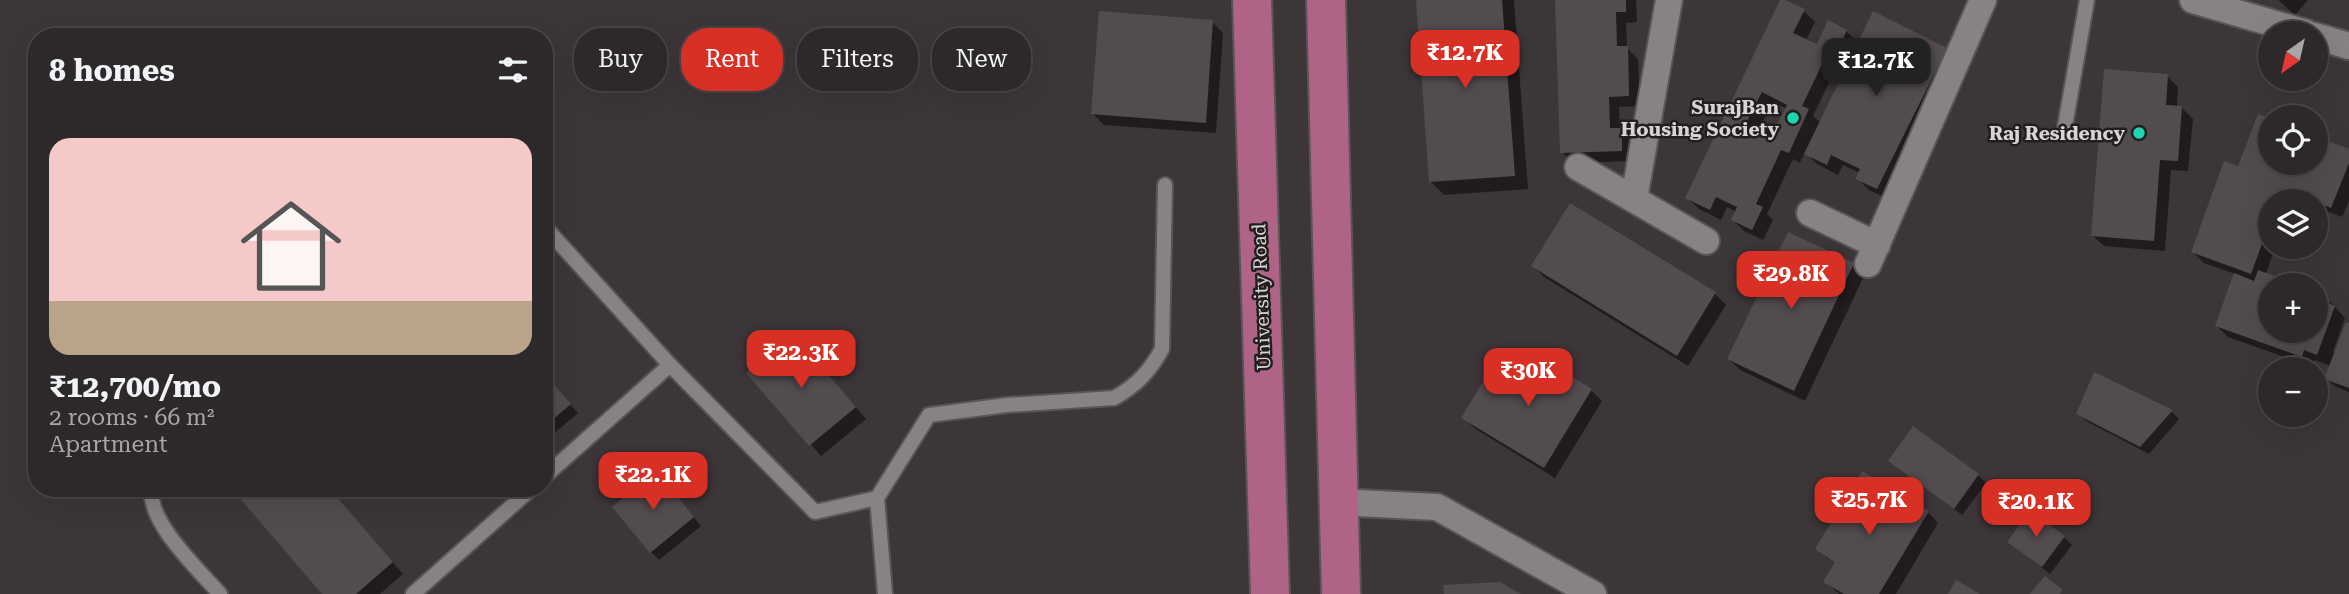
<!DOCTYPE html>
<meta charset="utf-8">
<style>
:root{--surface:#2d282a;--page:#393436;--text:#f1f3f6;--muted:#a7a6a8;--line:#484447;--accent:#d93025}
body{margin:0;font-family:"Roboto Serif",serif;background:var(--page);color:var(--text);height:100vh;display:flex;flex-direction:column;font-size:26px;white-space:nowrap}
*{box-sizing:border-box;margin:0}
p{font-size:23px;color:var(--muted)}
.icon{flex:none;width:38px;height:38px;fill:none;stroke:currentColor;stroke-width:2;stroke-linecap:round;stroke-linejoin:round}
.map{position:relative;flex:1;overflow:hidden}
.panel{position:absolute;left:28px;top:28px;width:525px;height:469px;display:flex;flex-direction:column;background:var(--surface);border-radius:28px;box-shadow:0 7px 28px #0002,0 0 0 2px var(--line)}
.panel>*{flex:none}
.banner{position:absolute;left:574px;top:28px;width:665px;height:63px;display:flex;gap:14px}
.needle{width:46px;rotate:214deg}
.buttons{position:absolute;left:2258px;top:21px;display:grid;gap:14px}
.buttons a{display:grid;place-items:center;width:70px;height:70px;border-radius:50%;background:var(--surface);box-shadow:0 7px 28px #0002,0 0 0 2px var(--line);font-size:35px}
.price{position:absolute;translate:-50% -60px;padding:0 16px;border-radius:14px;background:var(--accent);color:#fff;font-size:23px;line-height:46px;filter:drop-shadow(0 2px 4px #0008)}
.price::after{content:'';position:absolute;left:50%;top:42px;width:21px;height:16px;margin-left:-10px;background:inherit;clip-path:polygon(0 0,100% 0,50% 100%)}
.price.active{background:#222;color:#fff}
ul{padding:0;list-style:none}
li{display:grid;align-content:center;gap:14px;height:371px;padding:0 21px}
li span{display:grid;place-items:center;height:217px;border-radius:21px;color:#555}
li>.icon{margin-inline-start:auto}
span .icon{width:126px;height:126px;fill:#fffc;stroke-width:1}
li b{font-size:30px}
h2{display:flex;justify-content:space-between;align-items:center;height:84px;padding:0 21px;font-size:30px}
.pill{padding:0 24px;border-radius:28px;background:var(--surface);box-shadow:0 7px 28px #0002,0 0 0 2px var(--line);font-size:24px;line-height:63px}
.pill.active{background:var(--accent);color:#fff}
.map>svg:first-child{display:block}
</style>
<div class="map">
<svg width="2349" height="594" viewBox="0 0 2349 594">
<rect width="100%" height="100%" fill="#3c3638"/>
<!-- shadow -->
<g fill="#0007" fill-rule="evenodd">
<polygon points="1417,0 1514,0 1528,189 1444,195 1431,182"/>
<polygon points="1556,0 1636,0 1637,22 1626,23 1627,48 1638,59 1640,106 1619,107 1620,129 1632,141 1633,161 1573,163 1562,152"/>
<polygon points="2278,0 2308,0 2295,15"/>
<path d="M1804,11L1815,22L1806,40L1818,46L1846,31L1859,44L1946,50L1957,61L1888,199L1869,190L1858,179L1860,173L1843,165L1838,175L1817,164L1805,152L1800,163L1793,159L1767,214L1773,220L1763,240L1744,231L1733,220L1737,212L1727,207L1721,220L1699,209L1688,198ZM1841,58L1850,62L1821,123L1813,116ZM1773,102L1787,109L1770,143L1756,135Z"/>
<polygon points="1212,22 1223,33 1216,133 1104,125 1093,114"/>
<polygon points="2167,76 2178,87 2177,108 2182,108 2193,119 2188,171 2171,170 2165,251 2104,246 2092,235"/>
<polygon points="2349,151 2349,201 2342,217 2315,207 2315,201 2302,201 2293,198 2291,201 2270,201 2270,247 2275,247 2266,274 2297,285 2270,285 2270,331 2315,331 2323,294 2345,318 2333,352 2336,353 2349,325 2349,392 2334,386 2326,378 2331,366 2315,360 2313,367 2228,337 2217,326 2235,274 2204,263 2193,252 2239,169 2270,163 2315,163"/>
<polygon points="1789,234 1853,265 1864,276 1805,401 1740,370 1729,359"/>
<polygon points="1533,266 1715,294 1726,305 1688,366 1544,277"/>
<polygon points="804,347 866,419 821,456 749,373"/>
<polygon points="544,375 578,413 544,442"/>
<polygon points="1525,380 1591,390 1602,401 1555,478 1474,428 1463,417"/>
<polygon points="2171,411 2179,419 2149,454 2086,421 2078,413"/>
<polygon points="1890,461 1978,475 1986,483 1962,515"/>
<polygon points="665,481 701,526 659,560 651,552"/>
<polygon points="328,488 403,574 380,594 325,594"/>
<path d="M1928,512L1938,523L1896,594H1839L1825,581L1836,565L1818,549ZM1828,555L1842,568L1828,559Z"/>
<polygon points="2064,537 2072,545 2050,574 2010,542"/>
</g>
<!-- building -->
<g fill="#534c4f" fill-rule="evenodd">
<polygon points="1416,0 1502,0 1515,176 1429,182"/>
<polygon points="1555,0 1626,0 1626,12 1616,12 1617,46 1628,46 1629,96 1609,97 1610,128 1622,128 1622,151 1560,153"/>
<path d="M1780,0H1785L1805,9L1793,33L1817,44L1828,20L1847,30L1837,52L1830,48L1802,106L1809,109L1789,153L1781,150L1756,204L1763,207L1752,230L1731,220L1737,207L1716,197L1710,210L1685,198ZM1762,92L1787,105L1769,140L1744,127Z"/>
<polygon points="1099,11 1213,20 1206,123 1091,114"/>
<polygon points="1873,11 1947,48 1877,189 1855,179 1860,169 1831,155 1827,165 1804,154"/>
<polygon points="2104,69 2168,74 2166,105 2182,106 2178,161 2160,160 2154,241 2091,236"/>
<polygon points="2258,114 2270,118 2270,163 2315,163 2315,136 2349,149 2349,163 2331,208 2282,188 2277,201 2270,201 2270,222 2251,274 2191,252 2224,161 2238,166"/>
<polygon points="1570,203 1716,292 1677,356 1531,266"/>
<polygon points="1788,232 1854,263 1794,391 1727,359"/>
<polygon points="2258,270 2301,285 2270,285 2270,331 2315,331 2315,290 2324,293 2322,301 2335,306 2317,355 2304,350 2302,357 2215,326 2234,273 2254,281"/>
<polygon points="2346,322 2349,323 2349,388 2324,379"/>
<polygon points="793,333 856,407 809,446 746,373"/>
<polygon points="1538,356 1592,389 1544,468 1461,418 1496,360 1524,378"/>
<polygon points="2094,372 2173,410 2140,447 2076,414"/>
<polygon points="544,374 571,404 544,427"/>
<polygon points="1913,426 1979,474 1954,509 1888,461"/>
<polygon points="657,470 694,517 650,553 612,507"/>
<polygon points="1862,471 1929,511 1879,594 1844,594 1823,582 1835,562 1815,549"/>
<polygon points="231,488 329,488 393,562 356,594 322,594"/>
<polygon points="2030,510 2065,536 2042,567 2007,542"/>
<polygon points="2045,576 2063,590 2060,594 2030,594"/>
<polygon points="1956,580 1980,594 1948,594"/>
<polygon points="1500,582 1521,594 1444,594 1443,585"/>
</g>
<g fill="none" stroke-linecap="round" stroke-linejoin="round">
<defs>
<g id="lane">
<polyline points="2065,126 2087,0"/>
<polyline points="544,226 670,365 815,512 877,498"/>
<polyline points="544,477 670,365"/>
<path d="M152,488C146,521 199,570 220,594"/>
<polyline points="413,594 532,488"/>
<path d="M885,594L877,498L929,415L1007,405L1114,398C1136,386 1150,371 1162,349L1165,185"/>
</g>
<g id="street">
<polyline points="2193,0 2306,33"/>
<polyline points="2315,36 2349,46"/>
<polyline points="1578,167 1706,241"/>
<polyline points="1634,199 1669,0"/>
<polyline points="1810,213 1877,245"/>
<polyline points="1868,264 1983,0"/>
<polyline points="1337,502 1437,507 1593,594"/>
</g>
<g id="primary">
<polyline points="1252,0 1270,594"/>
<polyline points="1326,0 1341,594"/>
</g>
</defs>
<!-- lane casing -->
<use href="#lane" stroke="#595456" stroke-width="18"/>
<!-- street casing -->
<use href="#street" stroke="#595456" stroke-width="30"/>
<!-- primary casing -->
<use href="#primary" stroke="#595456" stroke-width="42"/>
<!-- lane -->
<use href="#lane" stroke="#898284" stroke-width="14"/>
<!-- street -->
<use href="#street" stroke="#898284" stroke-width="26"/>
<!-- primary -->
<use href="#primary" stroke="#af6386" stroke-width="38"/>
</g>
<!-- markers -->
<g fill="#1dd5b1" stroke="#211e1f" stroke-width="2.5">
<circle cx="1793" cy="118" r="7"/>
<circle cx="2139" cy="133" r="7"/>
</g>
<g text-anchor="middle" stroke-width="5" stroke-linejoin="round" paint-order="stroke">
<!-- poi labels -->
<g font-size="19" font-weight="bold" fill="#d8d4d5" stroke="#211e1f" text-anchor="end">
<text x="1779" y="114">SurajBan<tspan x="1779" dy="22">Housing Society</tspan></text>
<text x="2125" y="140">Raj Residency</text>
</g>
<!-- street labels -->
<g font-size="19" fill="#d8d4d5" stroke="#211e1f">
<text transform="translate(1261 297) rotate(-92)" y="7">University Road</text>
</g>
</g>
</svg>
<div class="buttons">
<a><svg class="needle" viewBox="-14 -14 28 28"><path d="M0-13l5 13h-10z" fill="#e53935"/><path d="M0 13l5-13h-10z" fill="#a7a6a8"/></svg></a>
<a><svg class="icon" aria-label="locate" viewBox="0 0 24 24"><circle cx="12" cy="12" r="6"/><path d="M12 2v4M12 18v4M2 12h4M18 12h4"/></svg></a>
<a><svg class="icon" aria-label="layers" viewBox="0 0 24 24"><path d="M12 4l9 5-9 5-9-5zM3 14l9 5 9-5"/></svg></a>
<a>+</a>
<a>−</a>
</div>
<b class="price" style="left:1465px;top:90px">₹12.7K</b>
<b class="price active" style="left:1876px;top:98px">₹12.7K</b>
<b class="price" style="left:1791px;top:311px">₹29.8K</b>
<b class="price" style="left:801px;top:390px">₹22.3K</b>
<b class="price" style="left:1528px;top:408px">₹30K</b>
<b class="price" style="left:653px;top:512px">₹22.1K</b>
<b class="price" style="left:1869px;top:537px">₹25.7K</b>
<b class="price" style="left:2036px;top:539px">₹20.1K</b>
<div class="banner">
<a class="pill">Buy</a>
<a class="pill active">Rent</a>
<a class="pill">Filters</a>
<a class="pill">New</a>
</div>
<section class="panel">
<h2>8 homes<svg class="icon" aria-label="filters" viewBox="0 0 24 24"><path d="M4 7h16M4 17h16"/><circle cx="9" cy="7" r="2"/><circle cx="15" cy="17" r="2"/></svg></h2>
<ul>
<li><span style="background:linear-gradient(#f6c9c9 75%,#b9a48a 0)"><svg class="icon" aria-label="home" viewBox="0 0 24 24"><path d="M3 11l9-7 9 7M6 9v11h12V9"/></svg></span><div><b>₹12,700/mo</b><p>2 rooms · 66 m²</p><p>Apartment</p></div></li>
</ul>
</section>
</div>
